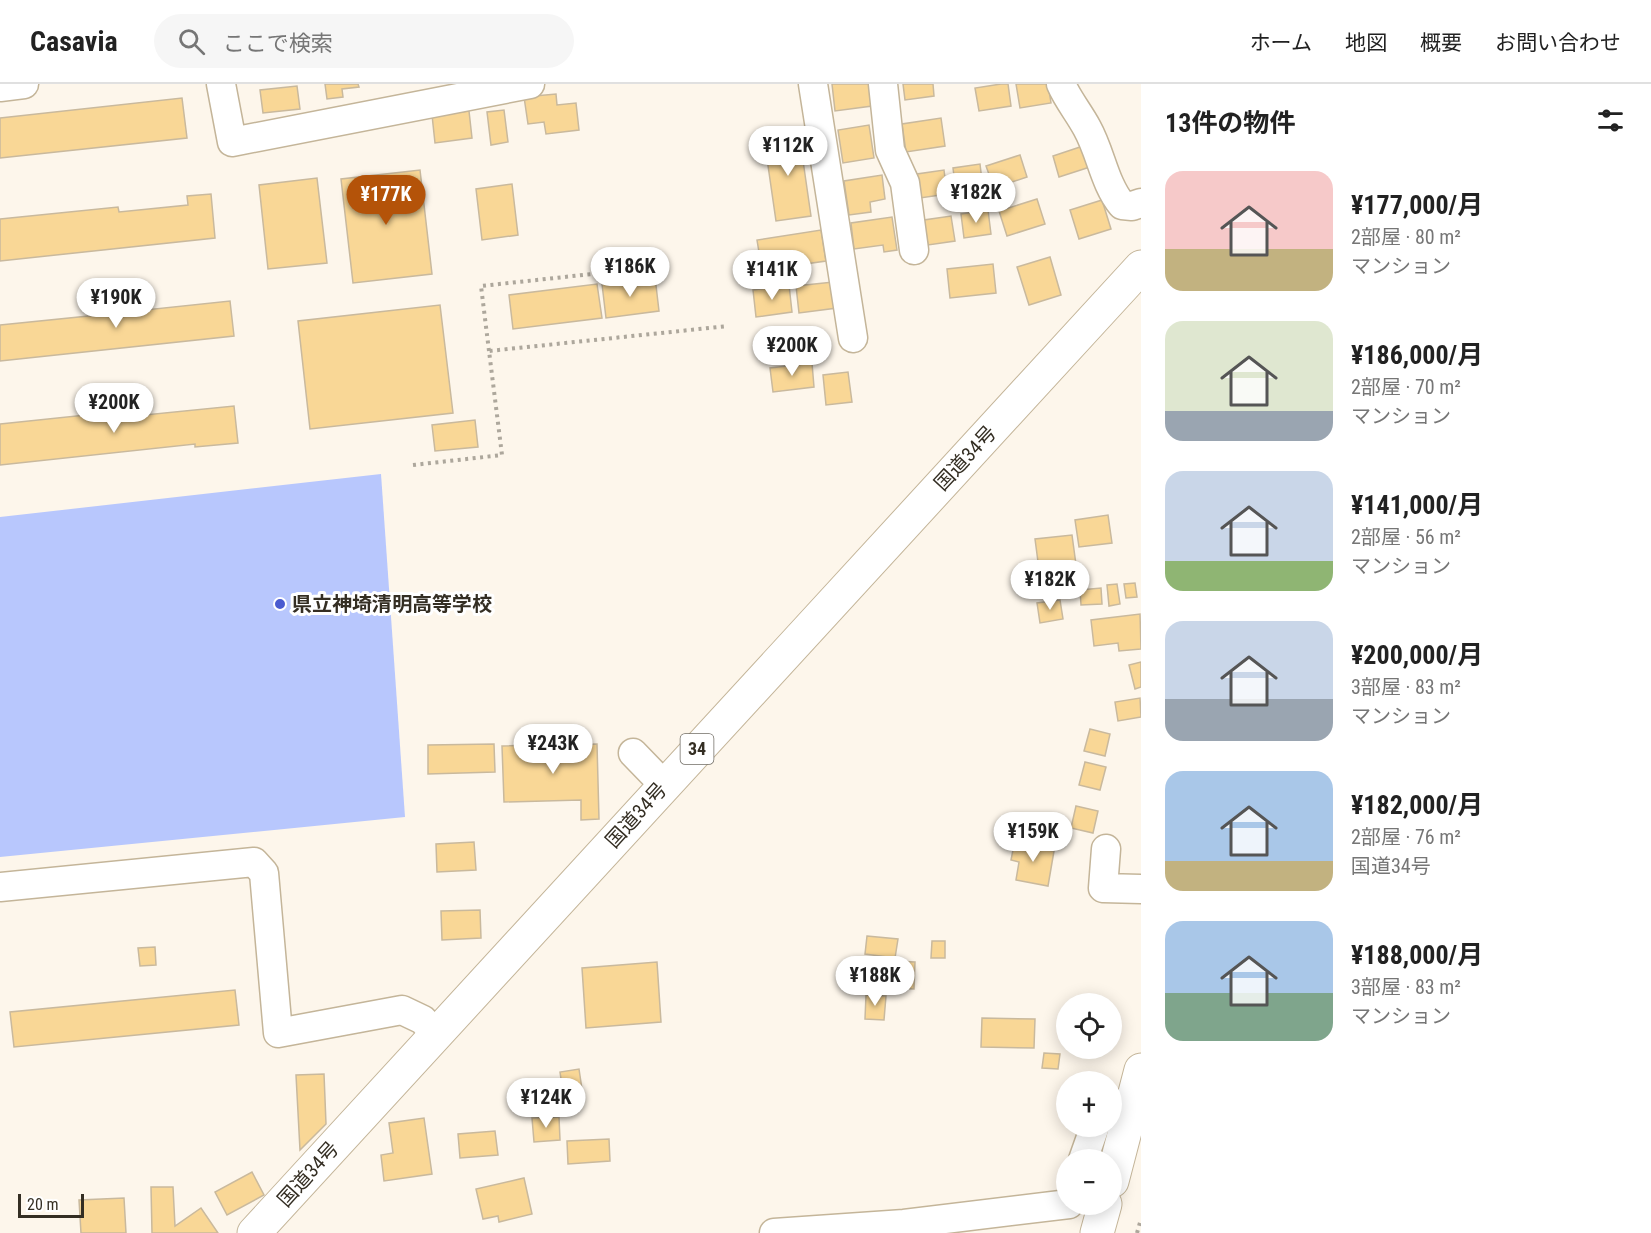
<!DOCTYPE html>
<html lang="ja">
<meta charset="utf-8">
<style>
:root{--surface:#fff;--page:#f6f6f6;--text:#222;--muted:#767676;--line:#e0e0e0;--accent:#b45309}
body{margin:0;font-family:"Roboto Condensed","Noto Sans JP",sans-serif;background:var(--page);color:var(--text);height:100vh;display:flex;flex-direction:column;font-size:22px;white-space:nowrap}
*{box-sizing:border-box;margin:0}
p{font-size:20px;color:var(--muted)}
.icon{flex:none;width:33px;height:33px;fill:none;stroke:currentColor;stroke-width:2;stroke-linecap:round;stroke-linejoin:round}
.map{position:relative;flex:1;overflow:hidden}
.details{display:flex;flex-direction:column;background:var(--surface);width:510px}
.details>*{flex:none}
.controls{position:absolute;left:1056px;top:909px;display:grid;gap:12px}
.controls a{display:grid;place-items:center;width:66px;height:66px;border-radius:50%;background:var(--surface);box-shadow:0 3px 15px #0003;font-size:30px}
.scale{position:absolute;left:18px;bottom:15px;width:66px;box-sizing:border-box;padding-left:6px;border:3px solid #342e23;border-top:0;font-size:16px;line-height:21px;white-space:nowrap;color:#342e23;-webkit-text-stroke:4px #fff;paint-order:stroke}
.price{position:absolute;translate:-50% -51px;padding:0 14px;border-radius:21px;background:#fff;color:#222;font-size:20px;line-height:39px;filter:drop-shadow(0 2px 3px #0008)}
.price::after{content:'';position:absolute;left:50%;top:36px;width:18px;height:14px;margin-left:-9px;background:inherit;clip-path:polygon(0 0,100% 0,50% 100%)}
.price.current{background:var(--accent);color:#fff}
ul{padding:0;list-style:none}
li{display:flex;align-items:center;gap:18px;height:150px;padding:0 24px}
li span{display:grid;place-items:center;flex:none;width:168px;height:120px;border-radius:18px;color:#555}
li>.icon{margin-inline-start:auto}
span .icon{width:72px;height:72px;fill:#fffc;stroke-width:1}
li b{font-size:26px}
h2{display:flex;justify-content:space-between;align-items:center;height:72px;padding:0 24px;font-size:26px}
header{display:flex;align-items:center;gap:36px;box-sizing:border-box;height:84px;padding:0 30px;background:var(--surface);border-bottom:2px solid var(--line)}
header strong{font-size:28px}
nav{display:flex;gap:33px;margin-inline-start:auto;font-size:21px}
.search{width:420px;height:54px;background:var(--page);display:flex;align-items:center;gap:15px;box-sizing:border-box;padding:0 21px;border-radius:33px;color:var(--muted);font-size:22px}
main{display:flex;flex:1;min-height:0}
.map>svg:first-child{display:block}
</style>
<header>
<strong>Casavia</strong>
<div class="search"><svg class="icon" aria-label="search" viewBox="0 0 24 24"><circle cx="10" cy="10" r="6"/><path d="M15 15l6 6"/></svg>ここで検索</div>
<nav><a>ホーム</a><a>地図</a><a>概要</a><a>お問い合わせ</a></nav>
</header>
<main>
<div class="map">
<svg width="1141" height="1149" viewBox="0 0 1141 1149">
<rect width="100%" height="100%" fill="#fdf6eb"/>
<!-- green -->
<polygon fill="#b8c7fd" points="381,390 405,733 0,773 0,433"/>
<!-- building -->
<g fill="#f9d796" stroke="#c9b99d" stroke-width="1.5">
<polygon points="325,0 358,0 359,3 342,5 343,13 327,15"/>
<polygon points="832,0 869,0 872,22 835,27"/>
<polygon points="903,0 933,0 934,12 905,16"/>
<polygon points="1001,0 1008,0 1011,22 979,27 975,4"/>
<polygon points="1016,0 1048,0 1051,19 1020,24"/>
<polygon points="297,2 300,25 263,29 260,6"/>
<polygon points="556,10 557,21 576,19 579,46 546,50 544,38 528,40 524,13"/>
<polygon points="182,14 187,54 0,74 0,34"/>
<polygon points="504,26 508,58 491,61 487,28"/>
<polygon points="469,27 472,54 435,59 432,31"/>
<polygon points="941,34 945,62 906,68 902,40"/>
<polygon points="869,41 874,74 843,79 838,46"/>
<polygon points="799,49 811,132 776,137 764,54"/>
<polygon points="1083,62 1090,83 1059,93 1053,72"/>
<polygon points="1020,71 1027,93 994,104 986,82"/>
<polygon points="980,80 983,105 956,109 953,84"/>
<polygon points="420,86 432,190 353,199 341,95"/>
<polygon points="944,86 947,110 920,114 917,90"/>
<polygon points="882,91 885,115 870,118 871,128 849,131 844,97"/>
<polygon points="317,94 327,179 268,185 259,101"/>
<polygon points="512,100 518,151 482,156 476,105"/>
<polygon points="211,110 215,154 0,177 0,135 118,123 119,128 188,121 187,112"/>
<polygon points="1037,115 1045,140 1007,152 999,127"/>
<polygon points="1102,116 1111,145 1079,155 1070,126"/>
<polygon points="988,126 991,150 964,154 961,130"/>
<polygon points="951,132 955,157 928,161 924,136"/>
<polygon points="892,133 897,166 884,168 883,161 854,165 851,139"/>
<polygon points="821,146 826,177 762,186 757,156"/>
<polygon points="1050,173 1061,211 1029,221 1017,183"/>
<polygon points="993,180 996,209 950,214 947,185"/>
<polygon points="655,193 659,227 606,234 602,200"/>
<polygon points="833,198 837,224 799,229 796,202"/>
<polygon points="597,200 602,234 513,245 509,211"/>
<polygon points="789,201 792,228 756,233 753,206"/>
<polygon points="134,209 136,227 230,217 234,252 0,277 0,241 108,230 107,212"/>
<polygon points="440,221 453,329 310,345 298,237"/>
<polygon points="812,279 814,303 773,308 770,284"/>
<polygon points="848,288 852,318 826,321 823,291"/>
<polygon points="234,322 238,359 195,363 195,360 0,381 0,340 124,327 125,333"/>
<polygon points="475,336 478,363 435,367 432,341"/>
<polygon points="1108,431 1112,459 1079,463 1075,436"/>
<polygon points="1072,451 1077,488 1040,493 1035,455"/>
<polygon points="1135,499 1137,513 1126,514 1124,500"/>
<polygon points="1117,500 1120,520 1109,522 1107,501"/>
<polygon points="1101,504 1102,520 1081,521 1080,506"/>
<polygon points="1060,516 1063,535 1040,539 1037,519"/>
<polygon points="1140,530 1141,565 1119,567 1118,559 1094,562 1091,536"/>
<polygon points="1141,578 1141,603 1135,605 1129,581"/>
<polygon points="1140,614 1141,633 1118,637 1115,618"/>
<polygon points="1090,645 1110,650 1105,672 1084,667"/>
<polygon points="494,660 495,688 428,690 428,661"/>
<polygon points="597,660 599,735 581,736 581,716 504,718 502,662"/>
<polygon points="1085,678 1106,683 1100,706 1079,701"/>
<polygon points="1076,722 1098,727 1093,749 1071,744"/>
<polygon points="1015,756 1030,759 1029,763 1054,767 1048,802 1016,796 1019,778 1011,776"/>
<polygon points="474,758 476,786 437,788 436,760"/>
<polygon points="480,826 481,854 442,856 441,827"/>
<polygon points="867,852 898,855 895,874 865,870"/>
<polygon points="932,857 945,857 945,874 931,874"/>
<polygon points="155,863 156,881 140,882 138,864"/>
<polygon points="866,876 915,878 914,905 865,903"/>
<polygon points="657,878 661,938 586,944 582,884"/>
<polygon points="235,906 239,941 14,963 10,928"/>
<polygon points="866,911 886,912 884,936 865,935"/>
<polygon points="982,934 1035,935 1034,964 981,963"/>
<polygon points="1044,969 1060,970 1058,985 1042,984"/>
<polygon points="579,985 583,1012 564,1015 560,988"/>
<polygon points="324,990 326,1040 300,1066 296,991"/>
<polygon points="559,1033 560,1056 534,1058 532,1034"/>
<polygon points="424,1034 432,1090 384,1097 381,1071 393,1069 389,1039"/>
<polygon points="495,1047 498,1071 460,1074 458,1050"/>
<polygon points="609,1055 610,1077 568,1080 567,1057"/>
<polygon points="252,1088 264,1111 227,1131 215,1108"/>
<polygon points="524,1094 532,1130 499,1138 498,1132 483,1135 476,1105"/>
<polygon points="151,1103 173,1103 175,1142 201,1124 218,1149 152,1149"/>
<polygon points="124,1114 126,1149 81,1149 79,1116"/>
</g>
<g fill="none" stroke-linecap="round" stroke-linejoin="round">
<defs>
<g id="minor">
<polyline points="221,0 232,58 530,0"/>
<polyline points="813,0 853,254"/>
<polyline points="883,0 890,66 905,99 914,166"/>
<path d="M1061,0C1068,16 1079,29 1087,44C1101,69 1104,99 1122,121L1132,122L1141,119"/>
<polyline points="0,3 24,0"/>
<polyline points="633,669 664,701"/>
<polyline points="1106,765 1103,804 1141,805"/>
<polyline points="0,803 254,778 264,789 278,949 402,926 423,936 435,951"/>
<polyline points="1083,1076 1095,1042"/>
<polyline points="774,1149 904,1140 1069,1120"/>
</g>
<g id="major">
<polyline points="1112,1097 1141,986"/>
<polyline points="1097,1149 1105,1120"/>
</g>
<polyline id="highway" points="254,1149 1141,183"/>
</defs>
<!-- minor casing -->
<use href="#minor" stroke="#c4b599" stroke-width="31"/>
<!-- major casing -->
<use href="#major" stroke="#c4b599" stroke-width="35"/>
<!-- highway casing -->
<use href="#highway" stroke="#c4b599" stroke-width="35"/>
<!-- path -->
<g stroke="#ada79c" stroke-width="4" stroke-dasharray="3 4.5" stroke-linecap="butt">
<polyline points="489,267 481,202 666,182"/>
<polyline points="413,381 502,371 489,267 728,242"/>
<polyline points="1137,1149 1141,1135"/>
</g>
<!-- minor -->
<use href="#minor" stroke="#fff" stroke-width="28"/>
<!-- major -->
<use href="#major" stroke="#fff" stroke-width="33"/>
<!-- highway -->
<use href="#highway" stroke="#fff" stroke-width="33"/>
</g>
<!-- markers -->
<circle fill="#4a5bd0" stroke="#fff" stroke-width="2" cx="280" cy="520" r="6"/>
<g text-anchor="middle" stroke-width="6" stroke-linejoin="round" paint-order="stroke">
<!-- shield labels -->
<rect fill="#fff" stroke="#716d65" stroke-width="1.5" x="680.5" y="650" width="33" height="30" rx="4.5"/>
<g font-size="18" font-weight="bold" fill="#342e23">
<text x="697" y="671">34</text>
</g>
<!-- street labels -->
<g font-size="20" fill="#342e23" stroke="#fff">
<text transform="translate(965 374) rotate(-47)" y="7">国道34号</text>
<text transform="translate(636 731) rotate(-48)" y="7">国道34号</text>
<text transform="translate(308 1090) rotate(-48)" y="7">国道34号</text>
</g>
<!-- poi labels -->
<g font-size="20" font-weight="bold" fill="#342e23" stroke="#fff" text-anchor="start">
<text x="292" y="527">県立神埼清明高等学校</text>
</g>
</g>
</svg>
<div class="controls">
<a><svg class="icon" aria-label="locate" viewBox="0 0 24 24"><circle cx="12" cy="12" r="6"/><path d="M12 2v4M12 18v4M2 12h4M18 12h4"/></svg></a>
<a>+</a>
<a>−</a>
</div>
<div class="scale">20 m</div>
<b class="price" style="left:788px;top:93px">¥112K</b>
<b class="price" style="left:976px;top:140px">¥182K</b>
<b class="price current" style="left:386px;top:142px">¥177K</b>
<b class="price" style="left:630px;top:214px">¥186K</b>
<b class="price" style="left:772px;top:217px">¥141K</b>
<b class="price" style="left:116px;top:245px">¥190K</b>
<b class="price" style="left:792px;top:293px">¥200K</b>
<b class="price" style="left:114px;top:350px">¥200K</b>
<b class="price" style="left:1050px;top:527px">¥182K</b>
<b class="price" style="left:553px;top:691px">¥243K</b>
<b class="price" style="left:1033px;top:779px">¥159K</b>
<b class="price" style="left:875px;top:923px">¥188K</b>
<b class="price" style="left:546px;top:1045px">¥124K</b>
</div>
<section class="details">
<h2>13件の物件<svg class="icon" aria-label="filters" viewBox="0 0 24 24"><path d="M4 7h16M4 17h16"/><circle cx="9" cy="7" r="2"/><circle cx="15" cy="17" r="2"/></svg></h2>
<ul>
<li><span style="background:linear-gradient(#f6c9c9 65%,#c2b280 0)"><svg class="icon" aria-label="home" viewBox="0 0 24 24"><path d="M3 11l9-7 9 7M6 9v11h12V9"/></svg></span><div><b>¥177,000/月</b><p>2部屋 · 80 m²</p><p>マンション</p></div></li>
<li><span style="background:linear-gradient(#dfe7d0 75%,#9aa5b1 0)"><svg class="icon" aria-label="home" viewBox="0 0 24 24"><path d="M3 11l9-7 9 7M6 9v11h12V9"/></svg></span><div><b>¥186,000/月</b><p>2部屋 · 70 m²</p><p>マンション</p></div></li>
<li><span style="background:linear-gradient(#c9d6e8 75%,#8fb573 0)"><svg class="icon" aria-label="home" viewBox="0 0 24 24"><path d="M3 11l9-7 9 7M6 9v11h12V9"/></svg></span><div><b>¥141,000/月</b><p>2部屋 · 56 m²</p><p>マンション</p></div></li>
<li><span style="background:linear-gradient(#c9d6e8 65%,#9aa5b1 0)"><svg class="icon" aria-label="home" viewBox="0 0 24 24"><path d="M3 11l9-7 9 7M6 9v11h12V9"/></svg></span><div><b>¥200,000/月</b><p>3部屋 · 83 m²</p><p>マンション</p></div></li>
<li><span style="background:linear-gradient(#a9c7e8 75%,#c2b280 0)"><svg class="icon" aria-label="home" viewBox="0 0 24 24"><path d="M3 11l9-7 9 7M6 9v11h12V9"/></svg></span><div><b>¥182,000/月</b><p>2部屋 · 76 m²</p><p>国道34号</p></div></li>
<li><span style="background:linear-gradient(#a9c7e8 60%,#7fa58c 0)"><svg class="icon" aria-label="home" viewBox="0 0 24 24"><path d="M3 11l9-7 9 7M6 9v11h12V9"/></svg></span><div><b>¥188,000/月</b><p>3部屋 · 83 m²</p><p>マンション</p></div></li>
</ul>
</section>
</main>
